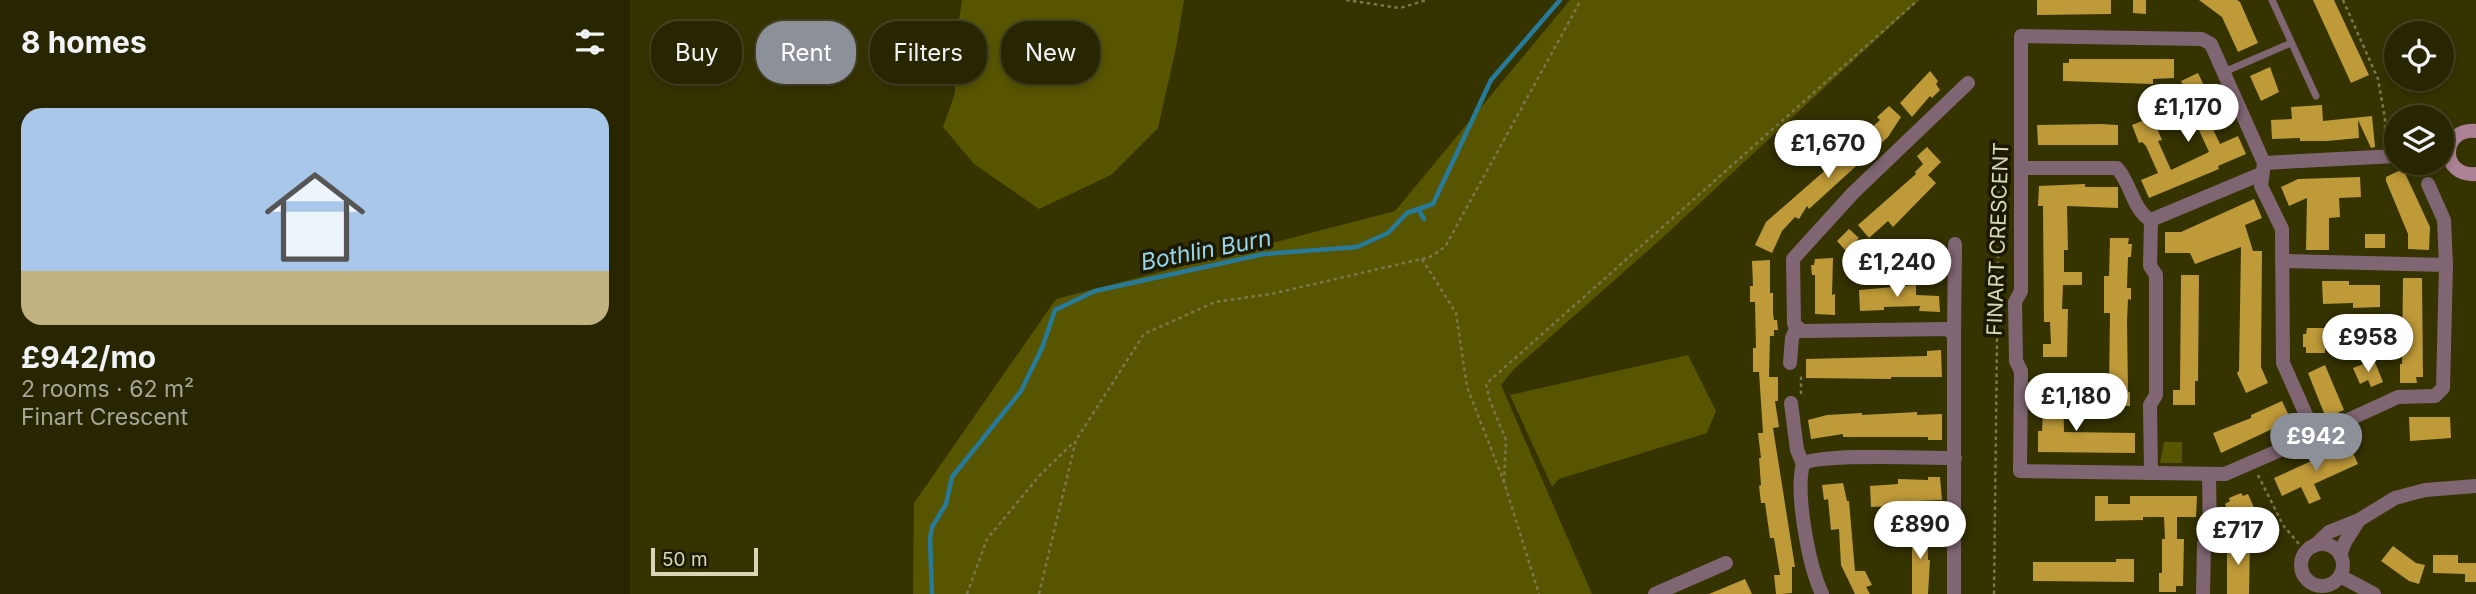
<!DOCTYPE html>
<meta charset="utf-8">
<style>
:root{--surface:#282600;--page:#302e0a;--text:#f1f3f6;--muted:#a5a599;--line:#444322;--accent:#8c9099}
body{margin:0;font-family:Inter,sans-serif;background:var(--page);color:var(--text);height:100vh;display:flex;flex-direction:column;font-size:26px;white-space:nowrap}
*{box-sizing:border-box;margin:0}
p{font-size:23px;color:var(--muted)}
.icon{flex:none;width:38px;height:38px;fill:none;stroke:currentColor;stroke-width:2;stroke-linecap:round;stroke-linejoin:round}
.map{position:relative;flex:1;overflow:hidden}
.details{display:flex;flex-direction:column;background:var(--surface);width:630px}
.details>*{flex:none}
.banner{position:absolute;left:21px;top:21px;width:665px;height:63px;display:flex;gap:14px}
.buttons{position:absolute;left:1754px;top:21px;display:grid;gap:14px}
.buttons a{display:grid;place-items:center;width:70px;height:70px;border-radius:50%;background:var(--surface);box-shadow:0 4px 10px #0003,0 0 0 2px var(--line);font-size:35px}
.scale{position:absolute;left:21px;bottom:18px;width:107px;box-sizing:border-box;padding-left:7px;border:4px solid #d8d8b8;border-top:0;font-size:19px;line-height:24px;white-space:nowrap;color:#d8d8b8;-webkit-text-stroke:5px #1b1a01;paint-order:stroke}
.price{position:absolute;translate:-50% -60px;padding:0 16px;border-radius:24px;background:#fff;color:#222;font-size:23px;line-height:46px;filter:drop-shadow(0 2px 4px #0008)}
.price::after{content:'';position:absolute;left:50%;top:42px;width:21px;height:16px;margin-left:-10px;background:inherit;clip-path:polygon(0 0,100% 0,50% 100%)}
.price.active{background:var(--accent);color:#fff}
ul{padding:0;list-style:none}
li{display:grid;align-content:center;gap:14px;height:371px;padding:0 21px}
li span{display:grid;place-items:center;height:217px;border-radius:21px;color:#555}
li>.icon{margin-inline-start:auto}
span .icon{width:126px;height:126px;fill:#fffc;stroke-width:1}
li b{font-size:30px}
h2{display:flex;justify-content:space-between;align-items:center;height:84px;padding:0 21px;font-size:30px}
.chip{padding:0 24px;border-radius:28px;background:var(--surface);box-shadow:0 4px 10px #0003,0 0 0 2px var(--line);font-size:24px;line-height:63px}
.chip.active{background:var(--accent);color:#fff}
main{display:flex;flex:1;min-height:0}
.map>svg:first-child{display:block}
</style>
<main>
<section class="details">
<h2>8 homes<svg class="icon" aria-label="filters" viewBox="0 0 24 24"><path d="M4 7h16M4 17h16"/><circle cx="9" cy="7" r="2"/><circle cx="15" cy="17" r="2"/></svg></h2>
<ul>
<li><span style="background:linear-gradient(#a9c7e8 75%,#c2b280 0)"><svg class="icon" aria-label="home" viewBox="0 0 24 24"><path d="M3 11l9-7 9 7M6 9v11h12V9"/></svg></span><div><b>£942/mo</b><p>2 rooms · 62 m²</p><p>Finart Crescent</p></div></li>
</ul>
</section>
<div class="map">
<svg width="1846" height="594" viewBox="0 0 1846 594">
<rect width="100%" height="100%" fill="#353300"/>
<!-- green -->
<g fill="#575500">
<polygon points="332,0 554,0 546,48 528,128 481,175 409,209 344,164 313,127 325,93 326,41"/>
<polygon points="940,0 1289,0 1030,240 883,370 871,385 962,594 283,594 284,503 426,299 765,211"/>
<polygon points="1058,355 1086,411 1077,433 929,479 922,487 880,395"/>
<polygon points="1534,442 1552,442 1552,463 1530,463"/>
</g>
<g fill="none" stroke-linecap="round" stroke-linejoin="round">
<!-- stream -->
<g stroke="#277a99" stroke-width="4.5">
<polyline points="788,209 794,219"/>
<polyline points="302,594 300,539 302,527 316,504 322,477 391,391 412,348 425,310 465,291 634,254 727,247 758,233 777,213 803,204 861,80 930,0"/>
</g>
</g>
<!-- building -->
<g fill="#bf9a39">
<polygon points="1407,0 1481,0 1481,14 1407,15"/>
<polygon points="1503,0 1516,0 1516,14 1503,13"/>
<polygon points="1569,0 1607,0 1610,2 1628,43 1608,52 1592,17"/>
<polygon points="1683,0 1704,0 1739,75 1721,83"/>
<polygon points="1439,59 1544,59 1544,78 1523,79 1523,84 1433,81 1433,63 1439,63"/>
<polygon points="1640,67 1649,92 1631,101 1620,76"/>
<polygon points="1300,71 1308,81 1306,84 1310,90 1302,98 1300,96 1282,117 1270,103"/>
<polygon points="1568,73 1590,119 1580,123 1590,144 1608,136 1616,154 1588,166 1589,169 1519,198 1511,180 1528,173 1516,146 1512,142 1509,143 1502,125 1522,117 1532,140 1528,141 1541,170 1579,152 1556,102 1571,96 1558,96 1551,81"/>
<polygon points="1692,105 1693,121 1742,116 1745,147 1741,148 1728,120 1729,138 1697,141 1670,141 1670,138 1642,139 1641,120 1662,119 1661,107"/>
<polygon points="1259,106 1271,117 1258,137 1179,209 1177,206 1169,219 1165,217 1152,231 1142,253 1125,245 1136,222 1207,160 1250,120 1247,117"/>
<polygon points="1471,124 1488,125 1488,145 1408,145 1407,125"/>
<polygon points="1297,147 1311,162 1298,175 1306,183 1263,227 1258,221 1239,238 1228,225 1286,174 1285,172 1293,164 1287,156"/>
<polygon points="1773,169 1800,227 1799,250 1778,249 1778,234 1756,181 1756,177"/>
<polygon points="1730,177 1731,197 1709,198 1710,217 1699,218 1699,250 1676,250 1677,198 1659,206 1651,187 1668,179"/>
<polygon points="1455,184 1455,187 1488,187 1488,208 1437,206 1438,250 1434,250 1434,272 1452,272 1452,285 1433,285 1432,309 1438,309 1437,357 1413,357 1413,344 1421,344 1420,322 1414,322 1413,206 1408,206 1409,186"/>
<polygon points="1624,199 1632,218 1615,225 1623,251 1632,251 1631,367 1638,383 1616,393 1607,373 1609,371 1611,247 1565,264 1560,253 1535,253 1535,232 1551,232"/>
<polygon points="1219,229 1229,238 1216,251 1207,241"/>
<rect x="1735" y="234" width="20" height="14"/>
<polygon points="1480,238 1499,238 1498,244 1502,244 1501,257 1498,257 1497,288 1501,288 1501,300 1498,299 1497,321 1498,392 1500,392 1500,406 1477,406 1477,387 1479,387 1480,313 1474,313 1474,276 1479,276"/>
<polygon points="1294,245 1314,245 1314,269 1295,269"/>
<polygon points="1203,258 1202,295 1205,294 1205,315 1185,314 1185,275 1182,275 1181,265 1184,265 1185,259"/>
<polygon points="1140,260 1140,293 1143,293 1143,314 1144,320 1147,320 1148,330 1144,330 1144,336 1140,336 1139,377 1148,377 1148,401 1145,401 1149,427 1143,428 1165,567 1162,567 1162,593 1152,594 1146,594 1144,575 1150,575 1144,538 1140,538 1135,503 1131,503 1129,486 1131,485 1129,458 1131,458 1128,433 1133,433 1129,372 1123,372 1123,348 1126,348 1125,302 1120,302 1120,286 1123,286 1122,261"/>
<polygon points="1551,275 1569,275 1568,381 1565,381 1565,405 1543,405 1543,390 1550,390"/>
<polygon points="1773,278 1792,278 1793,377 1786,377 1787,383 1770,383 1770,364 1772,364"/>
<polygon points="1692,281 1719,281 1719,285 1750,285 1750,307 1723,308 1723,303 1693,304"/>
<polygon points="1286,285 1286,295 1309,296 1310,312 1289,311 1290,306 1254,307 1254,310 1230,311 1229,290"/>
<polygon points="1677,328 1695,328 1695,353 1676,353 1676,347 1673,347 1673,334 1676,334"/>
<polygon points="1311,350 1312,377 1261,377 1261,379 1176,378 1176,359 1297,356 1297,351"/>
<polygon points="1744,360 1753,382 1741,387 1738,380 1730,384 1723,368"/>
<polygon points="1695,365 1714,410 1696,418 1678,373"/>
<rect x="1436" y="379" width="16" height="13"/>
<polygon points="1414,391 1433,391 1434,432 1505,433 1505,453 1408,452 1408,431 1412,431"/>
<polygon points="1652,401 1661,420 1591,453 1583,433 1621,418 1621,415"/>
<polygon points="1287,412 1287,415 1312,414 1312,440 1298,440 1298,437 1213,437 1213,434 1181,439 1178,420 1197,415 1232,413 1232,415"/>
<polygon points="1779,417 1820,417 1821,438 1780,441"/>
<polygon points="1719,444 1728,464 1684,484 1691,499 1679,504 1671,487 1652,496 1644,478"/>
<polygon points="1298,477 1310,477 1312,500 1262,502 1263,506 1241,507 1240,486 1268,484 1268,479 1298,480"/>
<polygon points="1213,483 1217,501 1219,501 1225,571 1235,571 1242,585 1236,587 1240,594 1225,594 1211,565 1209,529 1201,530 1198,499 1194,500 1192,485"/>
<polygon points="1611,493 1613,496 1618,494 1625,510 1602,521 1595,504 1600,501 1599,498"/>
<polygon points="1465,496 1478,496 1478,504 1500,504 1500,496 1567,496 1566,517 1547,517 1547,539 1554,539 1553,586 1546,586 1546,592 1529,592 1529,573 1532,573 1532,539 1535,539 1534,517 1513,517 1513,520 1465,521"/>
<polygon points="1297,526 1298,560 1300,560 1298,594 1282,594 1282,527"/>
<polygon points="1597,539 1620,540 1619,594 1597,594"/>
<polygon points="1763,546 1786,563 1795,565 1789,584 1779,581 1751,561"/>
<polygon points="1803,555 1828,555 1828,563 1846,563 1846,582 1835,582 1835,574 1803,573"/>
<polygon points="1486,559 1504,559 1504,582 1403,581 1403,562 1486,562"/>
<polygon points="1115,579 1122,594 1079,594"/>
</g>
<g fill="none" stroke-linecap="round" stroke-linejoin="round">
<!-- path -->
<g stroke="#79784d" stroke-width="2.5" stroke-dasharray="3.5 3.5" stroke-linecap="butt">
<polyline points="716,0 770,8 797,0"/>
<polyline points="1713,0 1748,79 1755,119 1755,143"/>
<polyline points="792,259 826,313 837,387 874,482 909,594"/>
<polyline points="1171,394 1171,373"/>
<polyline points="1628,475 1653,525 1669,544"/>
<polyline points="874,482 876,440 860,401 856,384 1288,0"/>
<polyline points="337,594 357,539 410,475 444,442"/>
<polyline points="409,594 446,440 514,334 585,302 641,294 800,257 815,247 951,0"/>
<polyline points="1364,594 1369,167"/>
</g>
<!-- service -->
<g stroke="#806673" stroke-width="7">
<polyline points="1642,0 1686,96"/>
<polyline points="1594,72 1661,43"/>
</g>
<!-- minor -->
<g stroke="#806673" stroke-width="14">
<polygon points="1391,36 1572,39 1581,44 1634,163 1631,186 1652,229 1653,363 1685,435 1595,474 1390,471 1391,371 1386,361 1385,302 1391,291"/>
<polyline points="1634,163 1766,156"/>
<path d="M1391,168H1487C1501,183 1503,211 1521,220L1631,174"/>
<polyline points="1798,184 1814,220 1816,265"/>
<polyline points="1652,261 1816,265 1813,388 1805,396 1768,397 1685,435"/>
<polyline points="1324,334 1325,244"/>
<polyline points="1160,363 1162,338 1167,327"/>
<polyline points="1161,403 1167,450 1173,464"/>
<polyline points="1521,473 1520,405 1526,395 1526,275 1520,266 1521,220"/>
<circle cx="1692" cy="565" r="21"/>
<polyline points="1684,546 1699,532 1729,520 1765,498 1795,490 1846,486"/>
<polyline points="1710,555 1715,542 1729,520"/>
<polyline points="1710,576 1744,594"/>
<polyline points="1025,594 1096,563"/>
<path d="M1192,594C1179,566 1165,494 1173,464C1187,453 1300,458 1325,458"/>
<polyline points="1324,594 1324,334 1317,329 1172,331 1164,324 1163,259 1223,193 1338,83"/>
<polyline points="1573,594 1574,544 1580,537 1579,475"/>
</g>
<!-- secondary -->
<path stroke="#ad8297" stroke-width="14" d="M1846,131C1810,128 1810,177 1846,174"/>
</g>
<g text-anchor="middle" stroke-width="7" stroke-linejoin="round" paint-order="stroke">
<!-- street labels -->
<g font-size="21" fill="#d8d8b8" stroke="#1b1a01">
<text transform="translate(1368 239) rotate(-88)" y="7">FINART CRESCENT</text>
</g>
<!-- water labels -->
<g font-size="23" font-style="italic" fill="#97d4ef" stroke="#1b1a01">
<text transform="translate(576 250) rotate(-11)" y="8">Bothlin Burn</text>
</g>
</g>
</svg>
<div class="buttons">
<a><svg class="icon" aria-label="locate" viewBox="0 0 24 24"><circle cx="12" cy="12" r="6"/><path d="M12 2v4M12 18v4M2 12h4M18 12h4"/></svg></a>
<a><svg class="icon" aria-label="layers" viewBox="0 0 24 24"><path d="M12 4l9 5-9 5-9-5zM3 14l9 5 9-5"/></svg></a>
</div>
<div class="scale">50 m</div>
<b class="price" style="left:1558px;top:144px">£1,170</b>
<b class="price" style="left:1198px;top:180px">£1,670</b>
<b class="price" style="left:1267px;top:299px">£1,240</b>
<b class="price" style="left:1738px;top:374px">£958</b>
<b class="price" style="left:1446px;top:433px">£1,180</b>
<b class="price active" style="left:1686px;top:473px">£942</b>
<b class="price" style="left:1290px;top:561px">£890</b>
<b class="price" style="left:1608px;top:567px">£717</b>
<div class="banner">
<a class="chip">Buy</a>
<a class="chip active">Rent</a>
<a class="chip">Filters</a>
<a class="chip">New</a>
</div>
</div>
</main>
